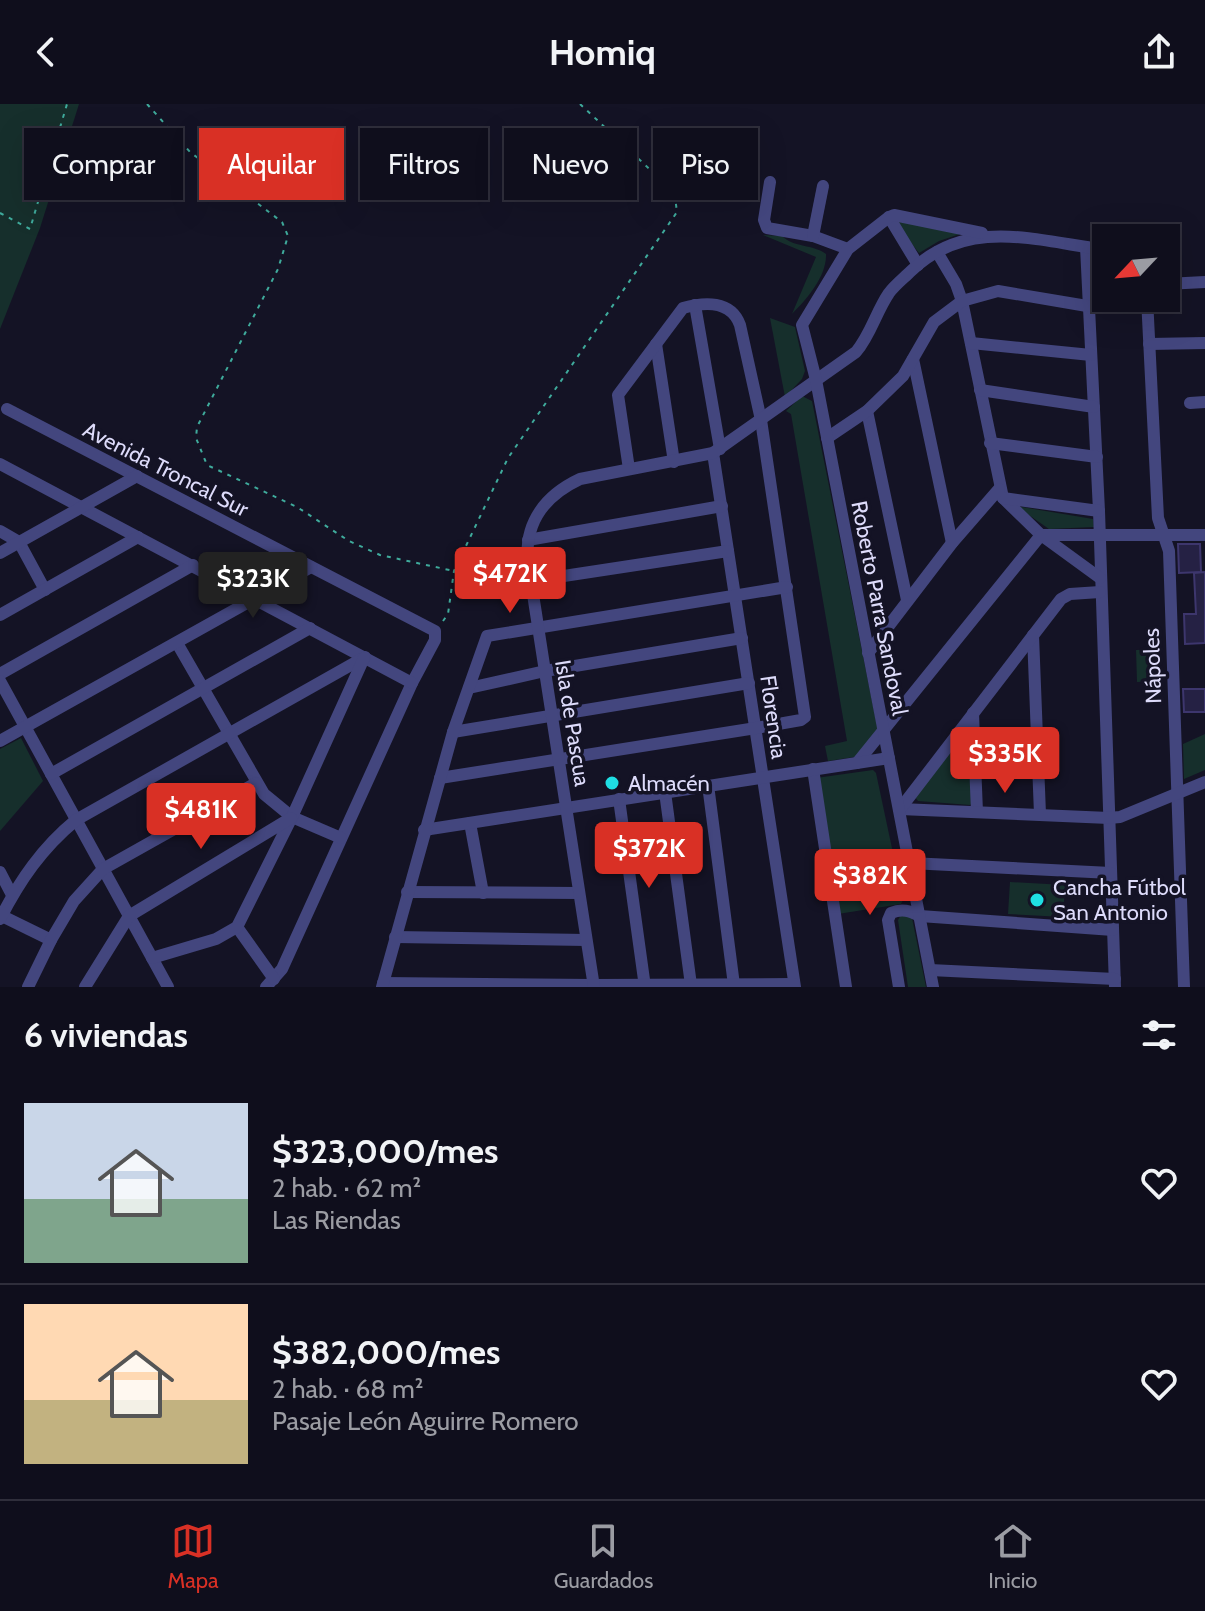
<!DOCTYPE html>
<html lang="es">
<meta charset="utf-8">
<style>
:root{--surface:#0f0e1c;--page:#181725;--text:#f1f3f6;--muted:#9b9ca3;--line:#2f2e3b;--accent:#d93025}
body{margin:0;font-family:Cabin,sans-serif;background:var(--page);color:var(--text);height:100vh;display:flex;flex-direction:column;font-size:30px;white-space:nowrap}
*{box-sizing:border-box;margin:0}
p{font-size:26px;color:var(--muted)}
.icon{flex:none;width:44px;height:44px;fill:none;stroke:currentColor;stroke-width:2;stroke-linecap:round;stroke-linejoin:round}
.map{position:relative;height:883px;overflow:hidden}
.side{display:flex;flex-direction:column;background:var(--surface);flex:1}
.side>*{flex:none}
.guide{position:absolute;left:24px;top:24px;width:800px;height:72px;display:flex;gap:16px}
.needle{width:52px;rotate:244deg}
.controls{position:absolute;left:1092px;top:120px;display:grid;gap:16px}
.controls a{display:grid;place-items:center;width:88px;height:88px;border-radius:0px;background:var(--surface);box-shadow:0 8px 32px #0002,0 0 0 2px var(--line);font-size:40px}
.price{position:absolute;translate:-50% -68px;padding:0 18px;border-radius:8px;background:var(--accent);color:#fff;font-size:26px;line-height:52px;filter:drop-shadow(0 2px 4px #0008)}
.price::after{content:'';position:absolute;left:50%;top:48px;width:24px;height:18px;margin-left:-12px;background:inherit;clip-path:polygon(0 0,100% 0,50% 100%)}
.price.on{background:#222;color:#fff}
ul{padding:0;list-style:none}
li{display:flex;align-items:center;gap:24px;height:200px;padding:0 24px}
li+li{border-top:2px solid var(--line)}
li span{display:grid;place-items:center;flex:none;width:224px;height:160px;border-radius:0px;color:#555}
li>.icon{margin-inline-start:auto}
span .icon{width:96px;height:96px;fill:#fffc;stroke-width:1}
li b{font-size:34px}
h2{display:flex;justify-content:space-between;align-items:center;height:96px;padding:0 24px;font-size:34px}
.chip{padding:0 28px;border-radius:0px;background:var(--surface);box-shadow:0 8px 32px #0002,0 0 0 2px var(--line);font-size:28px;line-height:72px}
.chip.on{background:var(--accent);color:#fff}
header{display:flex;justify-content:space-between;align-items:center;height:104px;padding:0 24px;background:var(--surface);font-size:36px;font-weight:700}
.tab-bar{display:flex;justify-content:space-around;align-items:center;height:112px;border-top:2px solid var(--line);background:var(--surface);font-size:22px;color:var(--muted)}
.tab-bar a{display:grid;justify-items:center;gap:4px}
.tab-bar .on{color:var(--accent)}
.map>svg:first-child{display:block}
</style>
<header><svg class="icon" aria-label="back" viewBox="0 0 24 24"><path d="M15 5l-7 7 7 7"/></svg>Homiq<svg class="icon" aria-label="share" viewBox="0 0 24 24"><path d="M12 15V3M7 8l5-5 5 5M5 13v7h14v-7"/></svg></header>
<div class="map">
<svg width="1205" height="883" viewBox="0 0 1205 883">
<rect width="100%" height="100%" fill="#141325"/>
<!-- green -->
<g fill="#162f2c">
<polygon points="0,0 79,0 40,124 0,225"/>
<polygon points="894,117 966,128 939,137 919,149"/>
<path d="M763,131L782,132C794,144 813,140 826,150C827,172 807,195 792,210L816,153Z"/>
<polygon points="770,214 795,223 805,267 802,275 785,293"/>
<polygon points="802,292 812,297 878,627 861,652 828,657 825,642 847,637 791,310 786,307"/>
<polygon points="1016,402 1093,415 1094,423 1049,425"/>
<polygon points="1160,545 1161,577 1137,578 1136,546"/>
<polygon points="968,624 973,698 970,701 918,697 915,693"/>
<polygon points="1205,630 1205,666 1184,675 1183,640"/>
<polygon points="21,634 43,677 0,727 0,645"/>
<polygon points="873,666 876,669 903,796 901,800 838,810 816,674"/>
<polygon points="1010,778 1065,781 1063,813 1008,810"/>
<polygon points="901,811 912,814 926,883 908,883 898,816"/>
</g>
<!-- building -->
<g fill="#252144" stroke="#3d366d" stroke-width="2">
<polygon points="1178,440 1200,440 1201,468 1179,469"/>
<polygon points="1205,468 1205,539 1185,540 1184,510 1196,510 1194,469"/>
<polygon points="1183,585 1205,585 1205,608 1184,608"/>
</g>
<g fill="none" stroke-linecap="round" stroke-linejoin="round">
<!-- path -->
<g stroke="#3fab9c" stroke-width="2" stroke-dasharray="4 6" stroke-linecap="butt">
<polyline points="147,0 190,48 282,118 288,132 278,165 197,323 196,334 207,361 297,403 349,437 380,451 454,467"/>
<polyline points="0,109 30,125 67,0"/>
<polyline points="443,517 448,510 454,467 508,354 677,108 675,93 658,73 580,0"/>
</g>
<!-- street -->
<g stroke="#43467e" stroke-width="12">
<polyline points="770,78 764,116 767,124 813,132 848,145"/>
<polyline points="889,113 918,161"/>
<polyline points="813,132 823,82"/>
<polyline points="1086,143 1099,407 1115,883"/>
<polyline points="937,148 956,180 962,197 1003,394 1041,431 1100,474"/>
<polyline points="1166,180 1205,178"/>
<polyline points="1147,194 1158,414 1169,447 1184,883"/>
<polyline points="695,201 720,345"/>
<polyline points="971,239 1091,251"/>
<polyline points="656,240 674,358"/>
<polyline points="1149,240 1205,239"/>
<polyline points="913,255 952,439"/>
<polyline points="980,286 1094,303"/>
<polyline points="1190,299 1205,298"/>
<polyline points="7,305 435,527 435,536 412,579 282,865 266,883"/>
<polyline points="867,307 907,496"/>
<polyline points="827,334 867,307 903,272 934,218 962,197 998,187 1087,202"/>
<polyline points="990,339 1097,353"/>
<polyline points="713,349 795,883"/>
<polyline points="0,360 412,579"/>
<polyline points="1003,394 1099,407"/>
<polyline points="0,427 19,438 45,486"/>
<polyline points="528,436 722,402"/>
<polyline points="0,449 137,372"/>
<polyline points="531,477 728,447"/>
<polyline points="0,511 138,433"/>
<polyline points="1033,531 1040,710"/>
<polyline points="177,539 264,690 292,713 341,734"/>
<polyline points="868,549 952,439 999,385"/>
<polyline points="0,570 193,461"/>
<polyline points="0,577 168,883"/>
<polyline points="469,584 545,567 742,534"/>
<polyline points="973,609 977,708"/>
<polyline points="453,628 749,579"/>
<polyline points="0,637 311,463"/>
<polyline points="857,659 1041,431 1205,431"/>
<polyline points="813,665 846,883"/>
<polyline points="51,670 310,524"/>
<path d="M440,674L756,624L801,616L805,613L761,316L740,221C731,196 704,198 683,204L618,291L629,365"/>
<polyline points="708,681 734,881"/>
<polyline points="665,688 691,881"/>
<polyline points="619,695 645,883"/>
<polyline points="900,705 1109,714 1120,713 1205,678"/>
<polyline points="900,705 1061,495 1070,490 1100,488"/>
<polyline points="470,719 483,789"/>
<polyline points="424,726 889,654"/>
<polyline points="910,759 1111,769"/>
<polyline points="0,768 12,791"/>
<polyline points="407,788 579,789"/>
<polyline points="2,812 51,836"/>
<path d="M0,815C20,776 42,744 76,716L365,553"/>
<polyline points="237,823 274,875"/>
<polyline points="395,833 586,836"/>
<polyline points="152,854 216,835 237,823 292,713 364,554"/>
<polyline points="930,866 1115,875"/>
<polyline points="383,879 593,881 794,880"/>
<polyline points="28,883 51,836 74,797 103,765 256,679"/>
<polyline points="85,883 129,812 291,714"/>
<polyline points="382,883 453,628 487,532 787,483"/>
<path d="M594,883L528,458C524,418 546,391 580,375L713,349L856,248C871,230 876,208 889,189C895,181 904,174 911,167C968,112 1037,137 1106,146"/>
<path d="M899,883L888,816L891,809C902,804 910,807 920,812L1113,826"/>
<polyline points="933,883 816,276 802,221 848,145 889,113 894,111 982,129"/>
</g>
</g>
<!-- markers -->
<g fill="#1fdee3" stroke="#141325" stroke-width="3">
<circle cx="612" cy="679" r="8"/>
<circle cx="1037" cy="796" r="8"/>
</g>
<g text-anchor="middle" stroke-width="7" stroke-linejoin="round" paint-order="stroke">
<!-- street labels -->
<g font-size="22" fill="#dddbfa" stroke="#141325">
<text transform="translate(166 365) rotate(27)" y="8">Avenida Troncal Sur</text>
<text transform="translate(880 504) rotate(79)" y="8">Roberto Parra Sandoval</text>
<text transform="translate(1152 562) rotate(-92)" y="8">Nápoles</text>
<text transform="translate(774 613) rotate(82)" y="8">Florencia</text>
<text transform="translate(573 619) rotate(81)" y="8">Isla de Pascua</text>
</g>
<!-- poi labels -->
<g font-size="22" fill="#dddbfa" stroke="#141325" text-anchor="start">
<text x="628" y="687">Almacén</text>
<text x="1053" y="791">Cancha Fútbol<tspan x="1053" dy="25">San Antonio</tspan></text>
</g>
</g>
</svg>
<div class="controls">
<a><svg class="needle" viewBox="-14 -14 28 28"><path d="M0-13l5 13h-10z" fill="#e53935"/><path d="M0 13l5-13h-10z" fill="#9b9ca3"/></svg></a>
</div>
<b class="price" style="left:510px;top:511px">$472K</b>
<b class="price on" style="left:253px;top:516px">$323K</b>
<b class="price" style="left:1005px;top:691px">$335K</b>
<b class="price" style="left:201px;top:747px">$481K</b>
<b class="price" style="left:649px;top:786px">$372K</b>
<b class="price" style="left:870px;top:813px">$382K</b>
<div class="guide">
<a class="chip">Comprar</a>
<a class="chip on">Alquilar</a>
<a class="chip">Filtros</a>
<a class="chip">Nuevo</a>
<a class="chip">Piso</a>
</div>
</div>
<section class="side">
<h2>6 viviendas<svg class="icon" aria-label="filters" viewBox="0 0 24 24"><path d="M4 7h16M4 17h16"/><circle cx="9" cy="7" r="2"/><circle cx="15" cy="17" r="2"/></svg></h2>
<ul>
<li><span style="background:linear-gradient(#c9d6e8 60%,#7fa58c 0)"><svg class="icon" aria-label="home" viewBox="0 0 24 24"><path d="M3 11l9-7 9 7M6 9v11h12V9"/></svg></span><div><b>$323,000/mes</b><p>2 hab. · 62 m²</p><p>Las Riendas</p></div><svg class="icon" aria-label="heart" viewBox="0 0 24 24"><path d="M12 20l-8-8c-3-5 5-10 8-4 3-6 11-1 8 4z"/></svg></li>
<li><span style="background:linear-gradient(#ffd9b3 60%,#c2b280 0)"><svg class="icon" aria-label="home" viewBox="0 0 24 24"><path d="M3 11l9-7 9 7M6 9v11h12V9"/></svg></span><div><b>$382,000/mes</b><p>2 hab. · 68 m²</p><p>Pasaje León Aguirre Romero</p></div><svg class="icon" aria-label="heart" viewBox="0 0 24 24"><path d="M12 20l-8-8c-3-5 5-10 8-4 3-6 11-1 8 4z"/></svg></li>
</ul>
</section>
<nav class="tab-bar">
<a class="on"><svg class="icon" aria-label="map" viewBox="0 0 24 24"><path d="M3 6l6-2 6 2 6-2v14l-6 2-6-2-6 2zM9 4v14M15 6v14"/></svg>Mapa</a>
<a><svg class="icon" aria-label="saved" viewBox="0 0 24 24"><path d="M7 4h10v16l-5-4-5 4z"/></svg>Guardados</a>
<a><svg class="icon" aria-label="home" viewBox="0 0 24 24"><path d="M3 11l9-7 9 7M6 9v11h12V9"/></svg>Inicio</a>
</nav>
